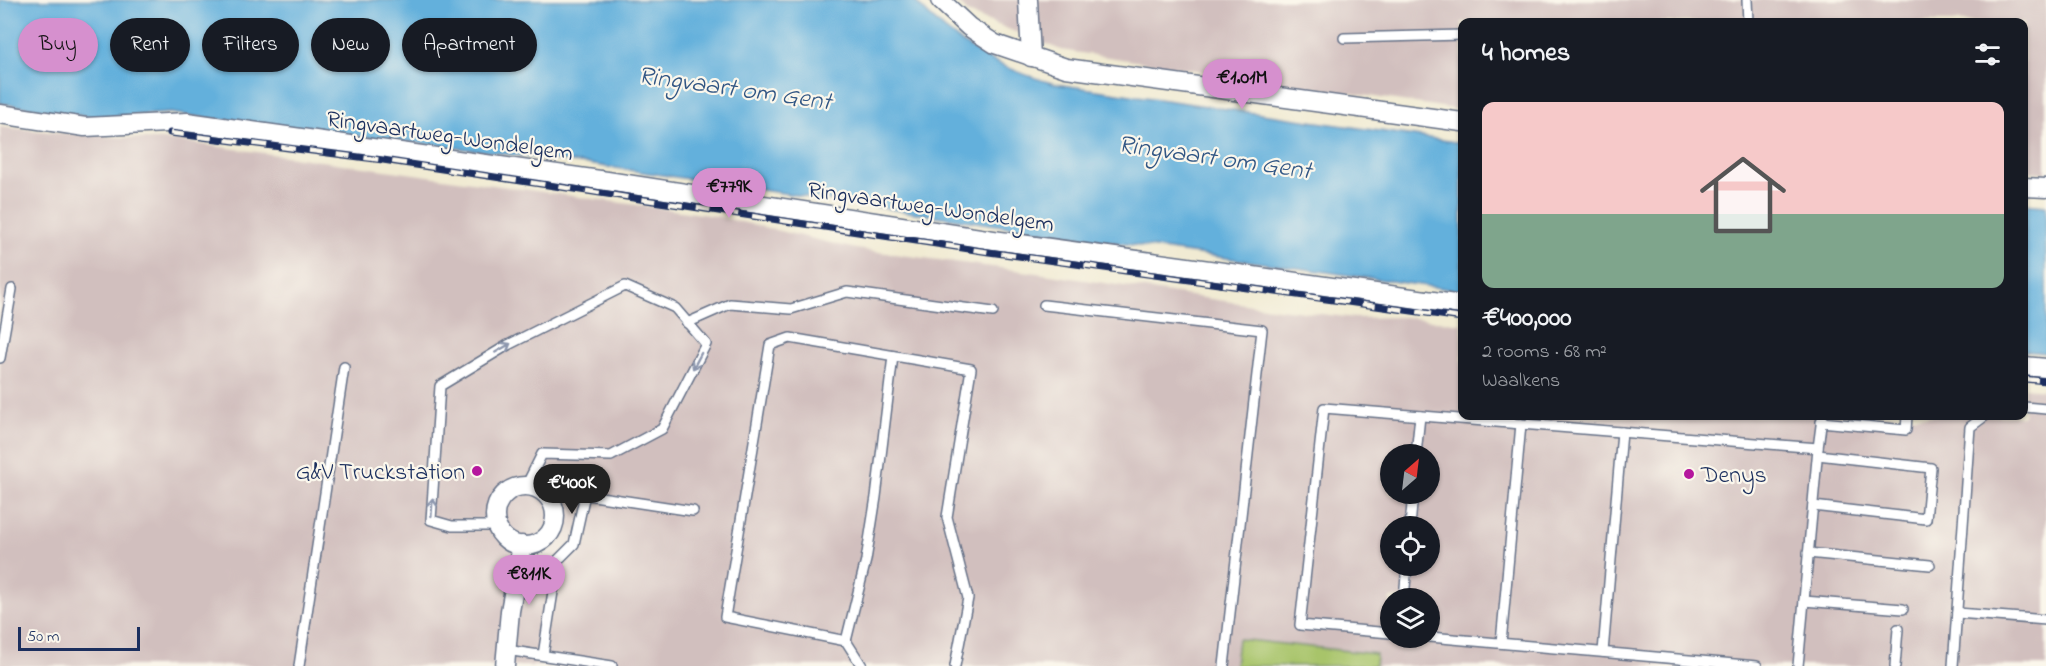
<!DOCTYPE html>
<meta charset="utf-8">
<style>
:root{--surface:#171b24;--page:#242831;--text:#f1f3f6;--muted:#9ea1a6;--accent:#d690ce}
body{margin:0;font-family:"Indie Flower",sans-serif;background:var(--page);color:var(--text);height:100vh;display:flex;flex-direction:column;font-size:22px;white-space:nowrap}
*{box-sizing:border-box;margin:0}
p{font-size:20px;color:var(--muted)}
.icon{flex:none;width:33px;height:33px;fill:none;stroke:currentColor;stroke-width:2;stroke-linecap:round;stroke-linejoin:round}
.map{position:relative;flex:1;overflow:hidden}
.details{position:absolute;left:1458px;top:18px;width:570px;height:402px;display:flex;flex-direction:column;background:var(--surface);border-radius:12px;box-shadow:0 2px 4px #0004}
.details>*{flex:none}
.guide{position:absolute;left:18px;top:18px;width:570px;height:54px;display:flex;gap:12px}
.needle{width:39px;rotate:28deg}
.tools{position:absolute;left:1380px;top:444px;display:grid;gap:12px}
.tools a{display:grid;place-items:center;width:60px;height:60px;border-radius:50%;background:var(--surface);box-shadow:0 2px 4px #0004;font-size:30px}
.scale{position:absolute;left:18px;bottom:15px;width:122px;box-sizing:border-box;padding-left:6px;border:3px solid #1b2f5e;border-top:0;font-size:16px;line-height:21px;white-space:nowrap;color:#1b2f5e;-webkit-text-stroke:4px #fbf7ec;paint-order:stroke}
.price{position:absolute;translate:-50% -51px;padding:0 14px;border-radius:21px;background:var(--accent);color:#111;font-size:20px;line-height:39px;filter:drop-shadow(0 2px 3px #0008)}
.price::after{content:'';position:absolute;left:50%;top:36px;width:18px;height:14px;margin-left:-9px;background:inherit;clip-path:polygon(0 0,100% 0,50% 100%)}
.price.current{background:#222;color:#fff}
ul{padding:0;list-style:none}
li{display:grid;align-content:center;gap:12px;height:318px;padding:0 24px}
li span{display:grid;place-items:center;height:186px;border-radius:12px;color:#555}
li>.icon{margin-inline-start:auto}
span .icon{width:108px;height:108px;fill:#fffc;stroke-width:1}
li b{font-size:26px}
h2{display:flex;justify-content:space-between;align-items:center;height:72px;padding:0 24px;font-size:26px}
.chip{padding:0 21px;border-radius:27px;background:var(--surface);box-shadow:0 2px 4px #0004;font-size:21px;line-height:54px}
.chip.current{background:var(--accent);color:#111}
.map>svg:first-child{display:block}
</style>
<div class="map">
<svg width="2046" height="666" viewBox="0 0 2046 666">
<rect width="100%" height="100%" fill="#fbf7ec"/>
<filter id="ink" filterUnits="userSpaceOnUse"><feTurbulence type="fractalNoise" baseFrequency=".0167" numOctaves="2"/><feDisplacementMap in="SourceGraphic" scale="12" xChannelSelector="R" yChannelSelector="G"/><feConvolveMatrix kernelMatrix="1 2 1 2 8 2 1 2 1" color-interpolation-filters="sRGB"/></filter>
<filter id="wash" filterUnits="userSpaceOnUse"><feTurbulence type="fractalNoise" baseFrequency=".008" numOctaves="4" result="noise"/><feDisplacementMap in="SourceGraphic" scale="24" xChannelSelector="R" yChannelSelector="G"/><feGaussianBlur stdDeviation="1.35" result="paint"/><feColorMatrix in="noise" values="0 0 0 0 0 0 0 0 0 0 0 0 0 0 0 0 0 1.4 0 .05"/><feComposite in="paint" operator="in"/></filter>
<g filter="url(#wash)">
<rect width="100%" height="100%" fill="#f1ebd3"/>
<!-- industrial -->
<g fill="#d1bfbe" fill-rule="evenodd">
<polygon points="956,0 2046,0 2046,173 2024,171 2024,22 1462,22 1462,110 1061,50 968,13"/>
<path d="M0,127L84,135L177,141L716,216L856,249L1030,272L1278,309L1355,318L1405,317L1462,324V416H2024V388L2046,390V666H0ZM1390,454H1430V494H1390ZM1390,526H1430V566H1390ZM1390,598H1430V638H1390Z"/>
</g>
<!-- green -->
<polygon fill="#a8c46a" stroke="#627a64" stroke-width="1.5" points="1238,639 1376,654 1375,666 1235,666"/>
<!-- water -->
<g fill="#63b0dc" stroke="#3f709d" stroke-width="1.5">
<path d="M0,0H914C955,45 997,68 1055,84L1462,143V291L1083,238L588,164L192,116L170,113L96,118L0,103Z"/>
<polygon points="2024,204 2046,206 2046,353 2024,351"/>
</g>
</g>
<g filter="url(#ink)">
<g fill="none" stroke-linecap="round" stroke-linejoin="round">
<defs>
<g id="lane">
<polyline points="1747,0 1748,22"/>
<polyline points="1344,38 1462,35"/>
<polyline points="1044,305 1262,330 1224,666"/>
<polyline points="687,323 730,304 791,309 847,292 993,312"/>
<polyline points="0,358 12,289"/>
<polyline points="2024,407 2046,409"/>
<polyline points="1821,422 1906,430 1907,416"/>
<polyline points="1818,448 1822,418"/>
<polyline points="1416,454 1420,416"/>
<polyline points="544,493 574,493 693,511"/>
<polyline points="1813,506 1926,519 1931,468 1818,455"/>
<polyline points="496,526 452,526 431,520 440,386 508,345 625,286 675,308 706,344 662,429 611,456 542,454 526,486"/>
<polyline points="1410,526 1413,494"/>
<polyline points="1808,553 1930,565"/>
<polyline points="1404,598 1407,566"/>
<polyline points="1804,601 1903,609"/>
<polyline points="1957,613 2046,620"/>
<polyline points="1390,633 1300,625 1324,408 1818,448 1798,666"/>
<polyline points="1430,637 1757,666"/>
<polyline points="846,641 866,560 876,497 893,356"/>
<polyline points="1501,643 1521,424"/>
<polyline points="506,650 612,666"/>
<polyline points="1603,652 1622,432"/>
<polyline points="543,655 558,560 574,544 585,494"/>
<polyline points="299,666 344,367"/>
<polyline points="862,666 846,641 725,617 770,345 790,338 971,369 947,517 968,598 955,666"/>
<polyline points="1895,666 1898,629"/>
<polyline points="1953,666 1970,427 1985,416"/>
</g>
<g id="street">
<polyline points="940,0 969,27 995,44 1066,68 1462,122"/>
<polyline points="1028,0 1031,57"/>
<polyline points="0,114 85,127 187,122 607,181 993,240 1462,305"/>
<polyline points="2024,187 2046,188"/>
<polyline points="2024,366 2046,368"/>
<circle cx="525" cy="516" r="30"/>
<polyline points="505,666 510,611 522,545"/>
</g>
</defs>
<!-- lane casing -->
<use href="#lane" stroke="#667187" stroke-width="12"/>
<!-- street casing -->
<use href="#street" stroke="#667187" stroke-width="21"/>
<!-- lane -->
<use href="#lane" stroke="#fff" stroke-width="9"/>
<!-- street -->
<use href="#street" stroke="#fff" stroke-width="18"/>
<defs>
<g id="rail">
<polyline points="170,133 383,160 989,252 1462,318"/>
<polyline points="2024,379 2046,381"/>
</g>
</defs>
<!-- rail casing -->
<use href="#rail" stroke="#1b2f5e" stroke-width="7"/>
<!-- rail -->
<use href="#rail" stroke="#fbf7ec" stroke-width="4.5" stroke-dasharray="14" stroke-linecap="butt"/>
</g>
<!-- one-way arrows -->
<defs><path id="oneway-shaft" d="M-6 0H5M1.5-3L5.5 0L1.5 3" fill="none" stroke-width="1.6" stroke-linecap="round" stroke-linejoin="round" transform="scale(1.5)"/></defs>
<g stroke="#8d97ae">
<use href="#oneway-shaft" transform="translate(503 348) rotate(-30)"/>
<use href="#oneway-shaft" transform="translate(697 361) rotate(118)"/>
<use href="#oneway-shaft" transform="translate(432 507) rotate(-86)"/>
</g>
</g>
<!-- markers -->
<g fill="#b5179e" stroke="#fbf7ec" stroke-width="2">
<circle cx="477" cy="471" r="6"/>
<circle cx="1689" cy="474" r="6"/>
</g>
<g text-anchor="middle" stroke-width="4.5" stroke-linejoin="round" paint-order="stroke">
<!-- street labels -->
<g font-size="24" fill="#1b2f5e" stroke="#fbf7ec">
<text transform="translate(450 135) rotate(8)" y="8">Ringvaartweg-Wondelgem</text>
<text transform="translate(931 206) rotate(8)" y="8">Ringvaartweg-Wondelgem</text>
</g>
<!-- poi labels -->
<g font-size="24" fill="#1b2f5e" stroke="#fbf7ec" text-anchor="end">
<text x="465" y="479">G&amp;V Truckstation</text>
<text x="1701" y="482" text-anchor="start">Denys</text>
</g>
<!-- water labels -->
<g font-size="26" font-style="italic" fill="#315684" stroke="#fbf7ec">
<text transform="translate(735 87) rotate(8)" y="9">Ringvaart om Gent</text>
<text transform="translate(1215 156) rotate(8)" y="9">Ringvaart om Gent</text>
</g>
</g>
</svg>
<div class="tools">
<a><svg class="needle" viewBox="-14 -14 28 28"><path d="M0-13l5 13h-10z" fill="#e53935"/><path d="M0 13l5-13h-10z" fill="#9ea1a6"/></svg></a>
<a><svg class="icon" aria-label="locate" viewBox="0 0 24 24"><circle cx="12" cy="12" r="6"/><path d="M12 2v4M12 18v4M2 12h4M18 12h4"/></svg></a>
<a><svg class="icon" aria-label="layers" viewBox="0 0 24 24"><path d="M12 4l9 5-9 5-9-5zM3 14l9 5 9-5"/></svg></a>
</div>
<div class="scale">50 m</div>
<b class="price" style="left:1242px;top:110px">€1.01M</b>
<b class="price" style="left:729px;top:219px">€779K</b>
<b class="price current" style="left:572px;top:515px">€400K</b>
<b class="price" style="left:529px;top:606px">€811K</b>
<div class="guide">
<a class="chip current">Buy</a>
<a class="chip">Rent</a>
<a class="chip">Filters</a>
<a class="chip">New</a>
<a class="chip">Apartment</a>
</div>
<section class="details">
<h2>4 homes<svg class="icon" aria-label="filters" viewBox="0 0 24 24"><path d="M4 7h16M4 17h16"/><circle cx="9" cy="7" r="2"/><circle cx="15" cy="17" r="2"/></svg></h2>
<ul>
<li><span style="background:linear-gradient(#f6c9c9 60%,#7fa58c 0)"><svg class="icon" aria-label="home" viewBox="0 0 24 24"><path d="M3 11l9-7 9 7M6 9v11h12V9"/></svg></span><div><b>€400,000</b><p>2 rooms · 68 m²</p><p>Waalkens</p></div></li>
</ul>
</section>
</div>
